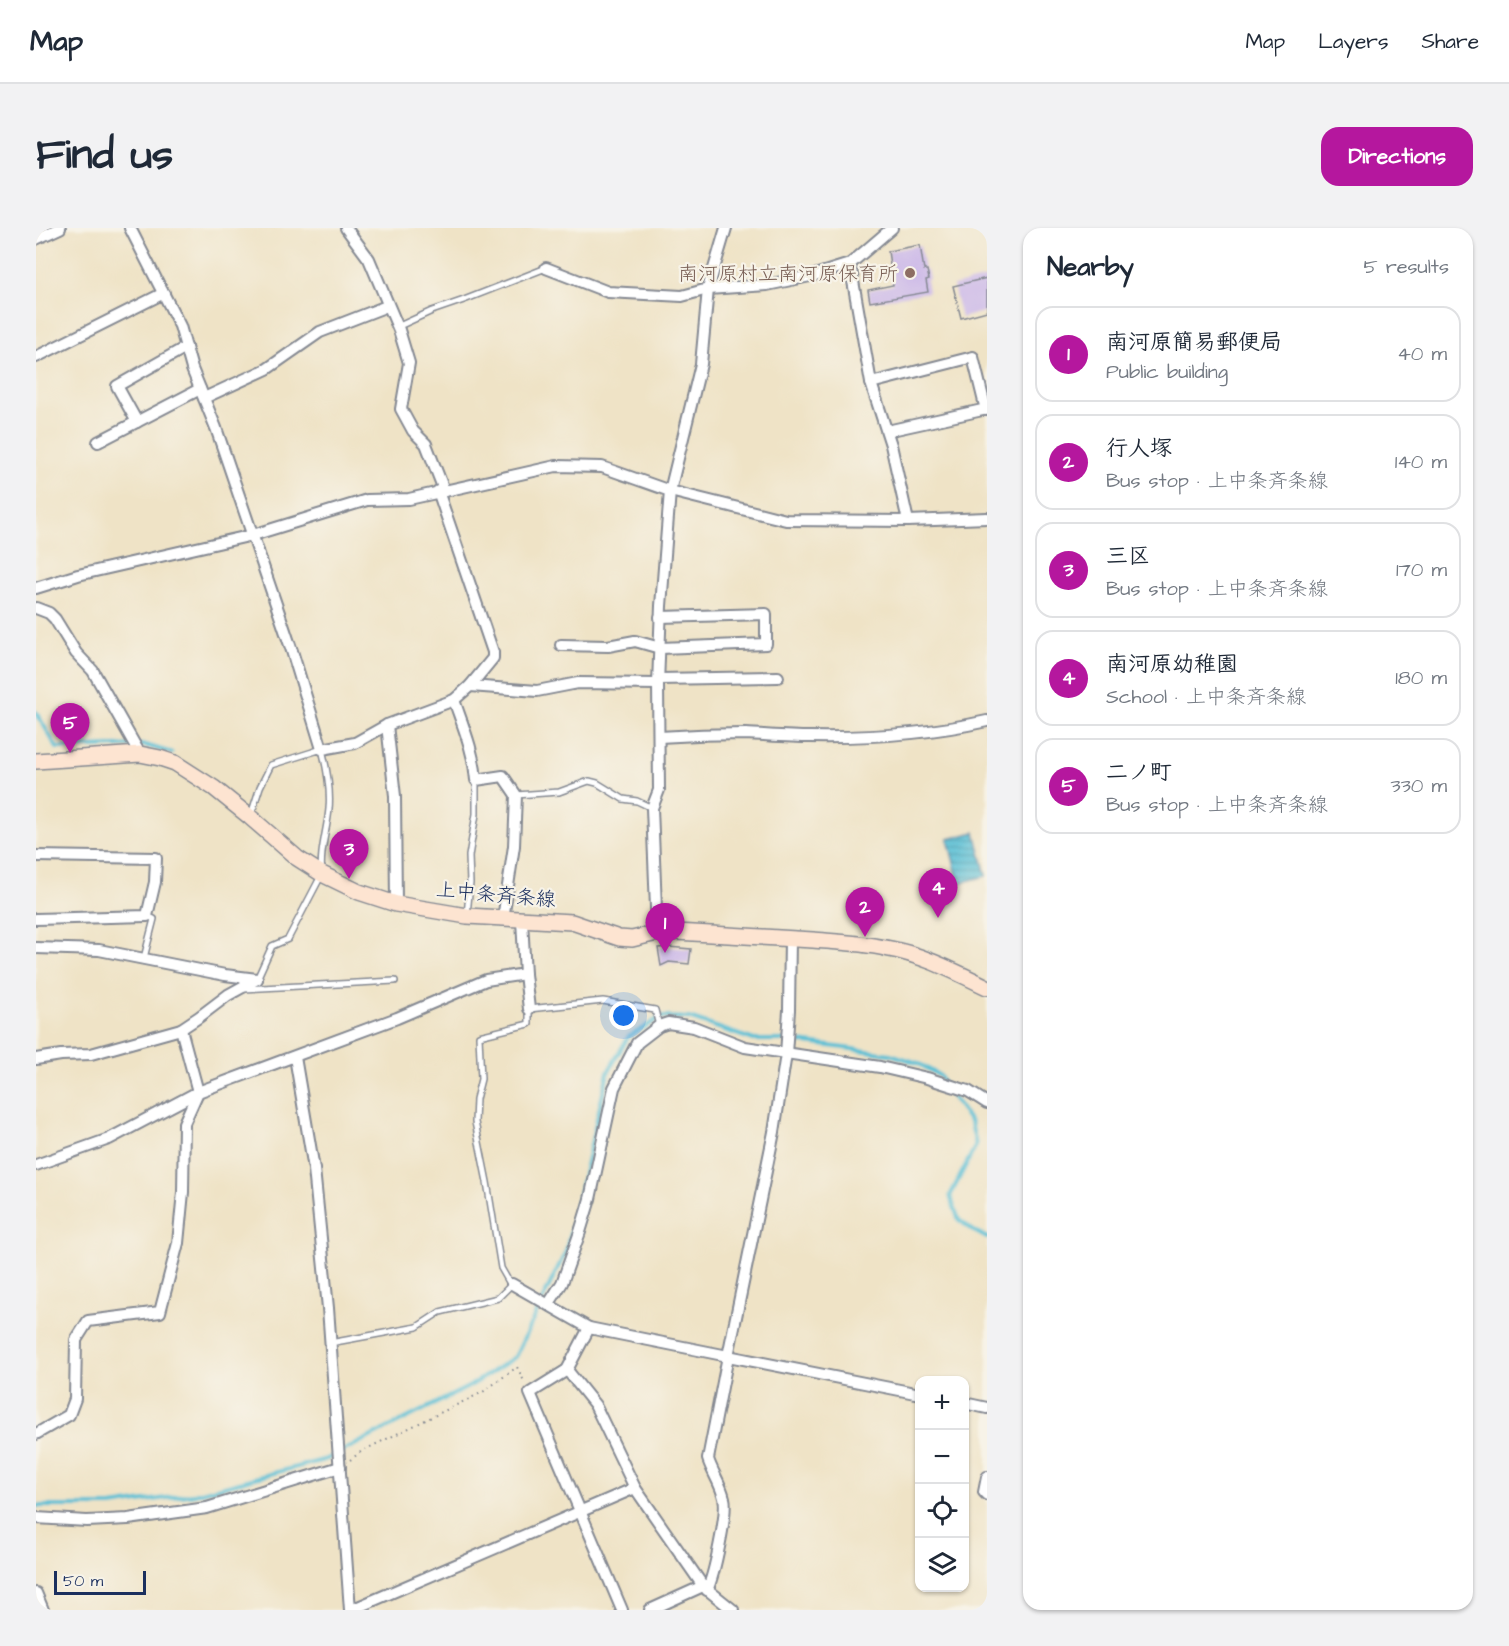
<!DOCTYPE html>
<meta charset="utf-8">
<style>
body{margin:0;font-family:"Architects Daughter","Klee One",sans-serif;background:#f2f2f3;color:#1f2937}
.controls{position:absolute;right:18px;bottom:18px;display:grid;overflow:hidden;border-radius:12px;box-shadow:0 2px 4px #0004}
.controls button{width:54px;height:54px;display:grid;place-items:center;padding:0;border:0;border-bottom:2px solid #e0e1e3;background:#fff;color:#1f2937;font:30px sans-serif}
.scale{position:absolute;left:18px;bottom:15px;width:92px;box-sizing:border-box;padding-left:6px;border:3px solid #1b2f5e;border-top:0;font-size:16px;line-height:21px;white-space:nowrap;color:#1b2f5e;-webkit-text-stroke:4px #f7f3e8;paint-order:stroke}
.you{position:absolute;left:588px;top:788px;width:21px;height:21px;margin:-15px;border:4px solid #fff;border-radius:50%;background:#1a73e8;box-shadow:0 0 0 9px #1a73e833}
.badge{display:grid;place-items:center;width:39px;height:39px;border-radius:50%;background:#b5179e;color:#fff;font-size:20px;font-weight:700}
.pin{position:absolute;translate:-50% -50px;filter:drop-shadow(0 2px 3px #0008)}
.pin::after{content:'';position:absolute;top:32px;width:21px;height:18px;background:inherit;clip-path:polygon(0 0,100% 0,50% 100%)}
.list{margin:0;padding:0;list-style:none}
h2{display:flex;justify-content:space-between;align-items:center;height:78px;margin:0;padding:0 24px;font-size:26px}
h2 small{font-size:20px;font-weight:400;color:#747a83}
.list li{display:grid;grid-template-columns:39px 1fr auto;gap:18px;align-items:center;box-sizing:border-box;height:96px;margin:0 12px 12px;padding:0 12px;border:2px solid #e0e1e3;border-radius:18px}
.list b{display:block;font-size:22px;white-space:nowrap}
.list p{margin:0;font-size:20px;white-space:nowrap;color:#747a83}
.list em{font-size:20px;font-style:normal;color:#747a83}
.icon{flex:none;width:33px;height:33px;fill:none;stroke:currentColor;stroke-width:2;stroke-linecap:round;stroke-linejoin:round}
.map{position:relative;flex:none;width:951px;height:1382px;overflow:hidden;border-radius:18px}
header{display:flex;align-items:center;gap:36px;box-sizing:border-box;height:84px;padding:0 30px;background:#fff;border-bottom:2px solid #e0e1e3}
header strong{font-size:28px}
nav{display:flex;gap:33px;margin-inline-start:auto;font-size:21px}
.intro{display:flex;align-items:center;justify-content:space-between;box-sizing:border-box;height:144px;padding:0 36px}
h1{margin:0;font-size:42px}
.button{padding:15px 27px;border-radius:18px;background:#b5179e;color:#fff;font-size:21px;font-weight:700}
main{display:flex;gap:36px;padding:0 36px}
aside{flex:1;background:#fff;border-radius:18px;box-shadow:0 2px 4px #0004}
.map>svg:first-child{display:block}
</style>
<header>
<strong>Map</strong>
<nav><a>Map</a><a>Layers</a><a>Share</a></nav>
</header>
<div class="intro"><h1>Find us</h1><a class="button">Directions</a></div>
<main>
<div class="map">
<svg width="951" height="1382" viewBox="0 0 951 1382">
<defs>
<pattern id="water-rules" width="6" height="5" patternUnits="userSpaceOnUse" patternTransform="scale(1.5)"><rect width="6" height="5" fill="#58bfd5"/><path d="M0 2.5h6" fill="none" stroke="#489cb0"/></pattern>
</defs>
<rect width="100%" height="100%" fill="#f7f3e8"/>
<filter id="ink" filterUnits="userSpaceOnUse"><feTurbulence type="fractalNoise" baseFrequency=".0167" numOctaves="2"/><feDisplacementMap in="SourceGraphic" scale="12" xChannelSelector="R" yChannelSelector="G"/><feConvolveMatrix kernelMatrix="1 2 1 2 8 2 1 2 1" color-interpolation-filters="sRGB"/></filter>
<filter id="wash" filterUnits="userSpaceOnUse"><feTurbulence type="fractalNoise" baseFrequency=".008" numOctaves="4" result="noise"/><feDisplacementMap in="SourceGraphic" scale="24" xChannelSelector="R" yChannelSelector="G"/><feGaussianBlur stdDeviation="1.35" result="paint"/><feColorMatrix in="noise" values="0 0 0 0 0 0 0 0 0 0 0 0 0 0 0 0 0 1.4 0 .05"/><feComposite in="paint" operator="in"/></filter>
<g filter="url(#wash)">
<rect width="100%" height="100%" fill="#efe3c6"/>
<path fill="url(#water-rules)" stroke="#3a779a" stroke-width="1.5" d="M939 604 950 648 923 655 912 611Z"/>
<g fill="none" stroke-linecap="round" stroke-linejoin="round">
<g stroke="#58bfd5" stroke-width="4">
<path d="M0 484 21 520 109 517 136 525"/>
<path d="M910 860 935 895 940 917 914 968 923 992 938 1003 951 1010"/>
<path d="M0 1278H75L158 1266 291 1231 434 1158 479 1129 530 1023 572 844 592 809 625 789 653 790 718 812H748L854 826 882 835 904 848 907 853"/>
</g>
</g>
<g id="blocks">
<g fill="#cbb7e8">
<path d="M884 17 888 42H891L893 51 890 52 892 64 834 74 832 62 857 57 852 23Z"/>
<path d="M951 50V83L925 90 917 58Z"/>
<path d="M632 719 655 721 653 736 633 734 625 738 622 720Z"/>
</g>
</g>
</g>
<g filter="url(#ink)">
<use href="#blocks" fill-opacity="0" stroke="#858992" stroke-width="1.5"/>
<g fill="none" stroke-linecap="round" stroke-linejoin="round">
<defs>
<g id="service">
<path d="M361 99 396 83 428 72 510 40"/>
<path d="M480 567 523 564 553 553 561 555 587 571 601 573 616 580"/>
<path d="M215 587 224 559 235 537 286 521C291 541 295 561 293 581 291 603 283 625 286 646L252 711 236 718 221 751"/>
<path d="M431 687 434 655 433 628 440 586V552"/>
<path d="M108 730 118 691 111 688"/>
<path d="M208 761 359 753"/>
<path d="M294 1115 381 1099 404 1084 462 1070 476 1056 473 1054 465 1040 451 954 439 894 440 871 445 851 443 808 493 796V781L567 773 619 782 623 798"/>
</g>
<g id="minor">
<path d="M94 0 144 98 156 141 180 200 256 423 286 521 319 515 351 497 418 472 434 458 457 430V424L402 263"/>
<path d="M310 0 333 31 363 102 373 135 365 181 377 203 390 216 408 262"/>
<path d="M690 0 672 61 665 136 634 263 750 292 872 293 951 290"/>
<path d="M0 11 24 0"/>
<path d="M814 36 835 155 855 217 872 293"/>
<path d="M510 40 572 64 646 68 672 61 731 57 779 47 814 36 856 0"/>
<path d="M0 129 128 65"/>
<path d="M835 155 937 129 950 182"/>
<path d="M168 170 231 141 284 104 351 78"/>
<path d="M101 194 81 158 150 119"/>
<path d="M851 203 951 181"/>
<path d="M62 214 164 161"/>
<path d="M0 360 42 347 217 307 331 272 373 271 520 238 566 239 634 263 625 378 622 456 623 562 616 580 621 705"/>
<path d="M0 380 13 385 19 391 40 425 57 443 104 526"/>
<path d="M525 417 572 418 599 413 624 420 730 416V386L624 389"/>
<path d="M623 451 742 449"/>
<path d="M434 458 501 463 542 455 622 456"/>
<path d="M418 472C427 498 438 524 440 552L467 548 480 567 478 618 467 691"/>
<path d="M351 497 359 568 360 676"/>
<path d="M623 509C652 507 681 506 710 506 731 507 753 509 774 509 834 510 893 506 951 493"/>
<path d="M0 628 120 630 119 654 111 688 0 691"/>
<path d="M486 692 489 746 493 781"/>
<path d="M0 720 63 722 189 747 221 751"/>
<path d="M259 829 278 941 292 1080 314 1382"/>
<path d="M0 831 25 827 55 826 145 801"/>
<path d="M0 937 73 911 162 864 361 790 450 752 489 746"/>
<path d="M476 1056 553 1100"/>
<path d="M512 1077 526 1055 544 1004 554 971 578 860 601 815 623 798 632 795 658 799 709 819 844 839 891 850 932 863 951 875"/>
<path d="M531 1142 559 1177 599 1260 667 1358 697 1382"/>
<path d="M928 1175 951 1180"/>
<path d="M0 1206 33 1187 39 1171 40 1112 52 1093 124 1084 142 1015 147 964 148 895 162 864 145 801 163 789 192 767 221 751"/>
<path d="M951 1249 948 1264 951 1267"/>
<path d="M0 1290 51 1293 92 1291 171 1280 304 1239"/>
<path d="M671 1362C678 1348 692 1284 688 1270 685 1256 676 1244 672 1231L692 1128 884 1166"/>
<path d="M0 1365 7 1382"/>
<path d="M315 1382 599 1260"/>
<path d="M586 1382 494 1165 531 1142 553 1100 692 1128 738 904 750 826 753 782 754 711"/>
<path d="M614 1382 667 1358"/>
</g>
<path id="secondary" d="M0 533 104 526 124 530 139 535 178 560 214 589 261 630 286 646 323 664 360 676 431 688 536 694 583 710 596 711 621 705 640 704C685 707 731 709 777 712 801 714 825 715 849 720 885 726 918 743 951 759"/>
</defs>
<use href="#service" stroke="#858992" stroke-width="8"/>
<use href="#minor" stroke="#858992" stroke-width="14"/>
<use href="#secondary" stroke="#858992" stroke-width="18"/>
<path stroke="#858992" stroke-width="2" stroke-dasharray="1.5 4.5" stroke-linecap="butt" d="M314 1232 326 1223 447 1164 481 1139 489 1155"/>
<use href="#service" stroke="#fff" stroke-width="5"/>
<use href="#minor" stroke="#fff" stroke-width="10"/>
<use href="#secondary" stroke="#fde4d1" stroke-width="15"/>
</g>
</g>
<circle fill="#8d6e63" stroke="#f7f3e8" stroke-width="2" cx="874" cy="45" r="6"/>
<g text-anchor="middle" stroke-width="4.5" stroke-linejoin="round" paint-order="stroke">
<g font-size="20" fill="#785e54" stroke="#f7f3e8" text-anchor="end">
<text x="862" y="52">南河原村立南河原保育所</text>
</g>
<g font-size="20" fill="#1b2f5e" stroke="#f7f3e8">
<text transform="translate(460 666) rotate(5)" y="7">上中条斉条線</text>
</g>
</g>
</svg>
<div class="controls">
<button>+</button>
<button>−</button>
<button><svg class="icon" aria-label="locate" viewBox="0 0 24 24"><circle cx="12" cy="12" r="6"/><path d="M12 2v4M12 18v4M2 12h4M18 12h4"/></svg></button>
<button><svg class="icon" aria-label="layers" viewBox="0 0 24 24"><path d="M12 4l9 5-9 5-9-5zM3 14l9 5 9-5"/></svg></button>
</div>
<div class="scale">50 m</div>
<div class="you"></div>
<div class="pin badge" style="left:629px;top:725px">1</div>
<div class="pin badge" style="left:829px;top:709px">2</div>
<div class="pin badge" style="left:313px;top:651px">3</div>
<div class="pin badge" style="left:902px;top:690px">4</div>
<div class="pin badge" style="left:34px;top:525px">5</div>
</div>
<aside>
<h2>Nearby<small>5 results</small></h2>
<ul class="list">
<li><span class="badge">1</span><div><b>南河原簡易郵便局</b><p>Public building</p></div><em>40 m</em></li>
<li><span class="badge">2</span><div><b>行人塚</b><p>Bus stop · 上中条斉条線</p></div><em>140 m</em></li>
<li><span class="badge">3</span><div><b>三区</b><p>Bus stop · 上中条斉条線</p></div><em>170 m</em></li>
<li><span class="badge">4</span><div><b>南河原幼稚園</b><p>School · 上中条斉条線</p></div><em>180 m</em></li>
<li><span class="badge">5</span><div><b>二ノ町</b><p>Bus stop · 上中条斉条線</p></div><em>330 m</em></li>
</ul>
</aside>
</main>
